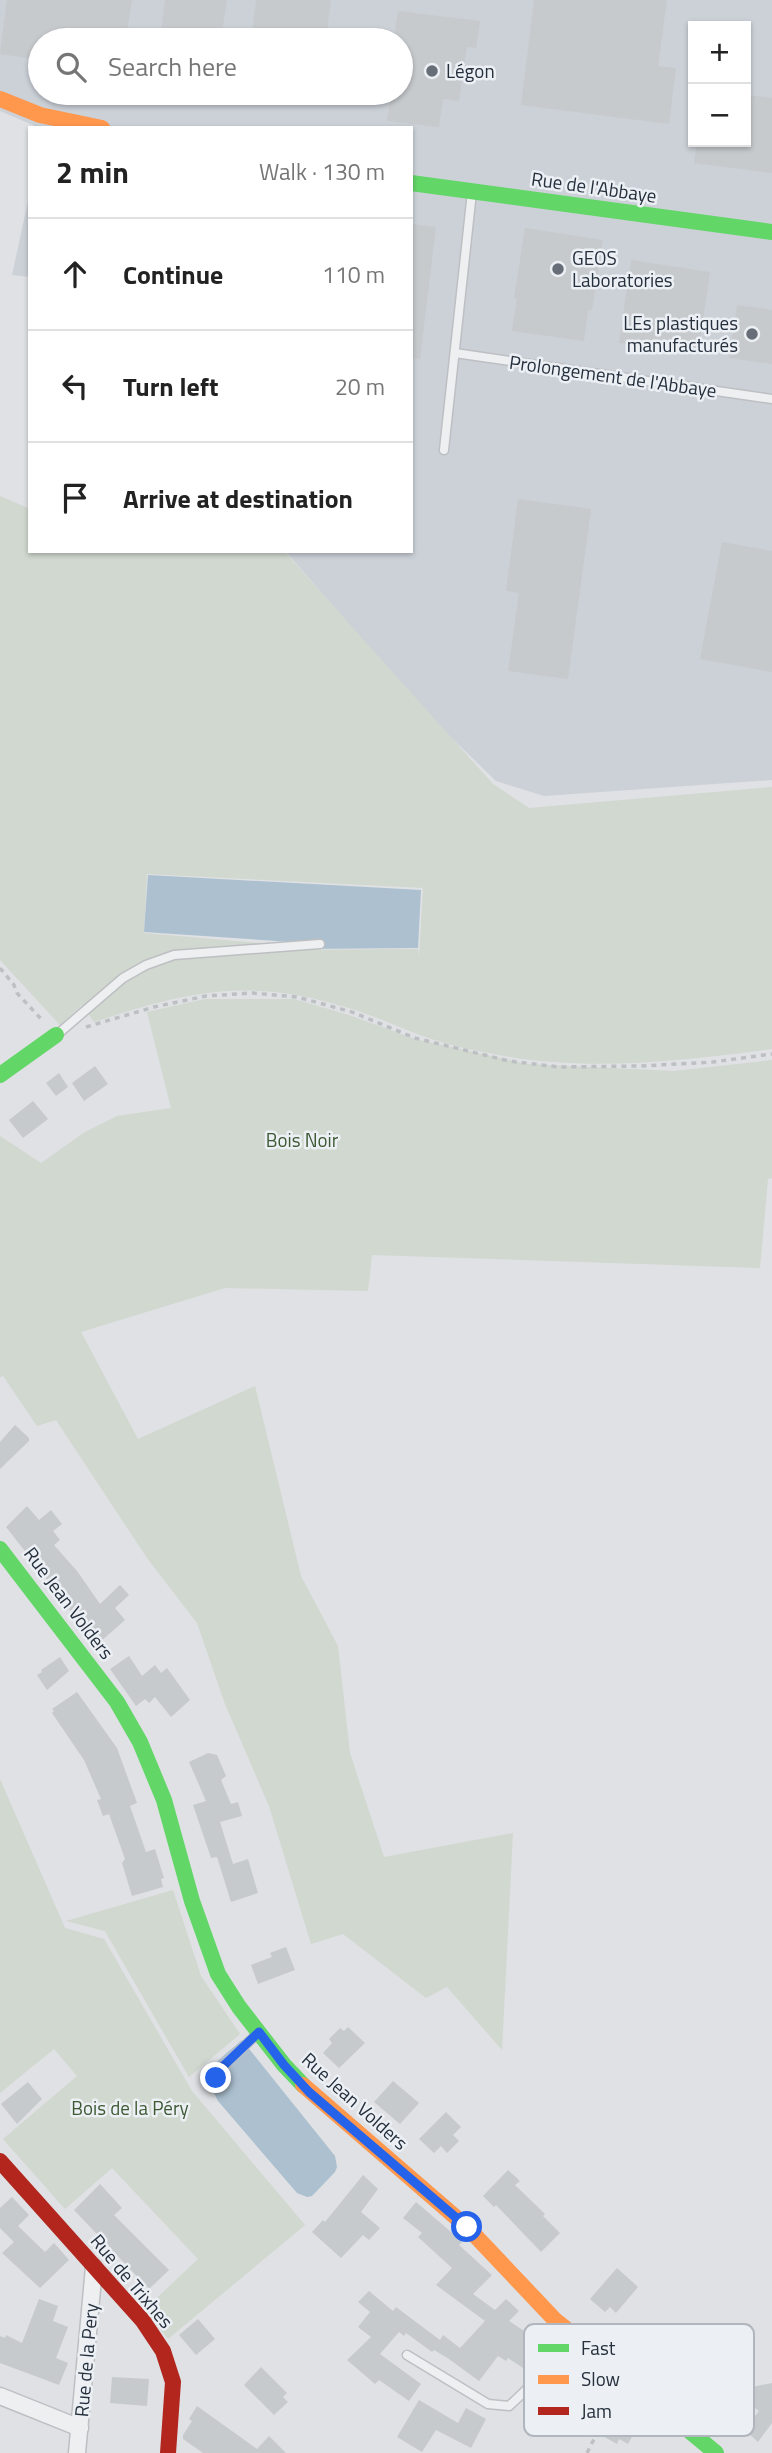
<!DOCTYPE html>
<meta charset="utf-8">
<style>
body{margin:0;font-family:"Titillium Web",sans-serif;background:#f6f6f6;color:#222}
.controls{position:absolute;right:21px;top:21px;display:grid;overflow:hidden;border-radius:0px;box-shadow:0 2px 5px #0004}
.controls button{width:63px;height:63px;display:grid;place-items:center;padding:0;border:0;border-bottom:2px solid #e0e0e0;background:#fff;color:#222;font:35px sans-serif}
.stop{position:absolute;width:21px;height:21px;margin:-16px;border:5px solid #2563eb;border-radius:50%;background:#fff}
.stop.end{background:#2563eb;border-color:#fff;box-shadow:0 2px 7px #0008}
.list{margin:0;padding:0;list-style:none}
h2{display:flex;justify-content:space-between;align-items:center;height:91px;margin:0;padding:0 28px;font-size:30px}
h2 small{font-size:23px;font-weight:400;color:#767676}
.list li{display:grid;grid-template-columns:46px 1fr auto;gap:21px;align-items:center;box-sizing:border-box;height:112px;padding:0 28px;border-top:2px solid #e0e0e0}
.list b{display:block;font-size:26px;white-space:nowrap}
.list em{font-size:23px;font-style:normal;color:#767676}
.icon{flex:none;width:38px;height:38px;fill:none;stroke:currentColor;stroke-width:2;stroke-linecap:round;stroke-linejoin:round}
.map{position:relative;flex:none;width:772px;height:2453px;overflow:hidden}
.search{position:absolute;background:#fff;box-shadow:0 2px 5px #0004;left:28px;top:28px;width:385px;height:77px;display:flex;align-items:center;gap:18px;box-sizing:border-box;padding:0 24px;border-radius:38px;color:#767676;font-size:26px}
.panel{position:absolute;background:#fff;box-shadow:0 2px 5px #0004;left:28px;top:126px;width:385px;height:427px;border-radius:0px}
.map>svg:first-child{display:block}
</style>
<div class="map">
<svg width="772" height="2453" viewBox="0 0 772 2453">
<rect width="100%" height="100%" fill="#dfe1e4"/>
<g fill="#ccd1d8" fill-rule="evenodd">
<path d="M0 0H772V780L544 796 496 781 434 721 285 551H411V128H40L0 111ZM693 26H746V142H693ZM40 40H401V93H40Z"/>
<path d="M30 192V277L12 275Z"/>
</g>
<g fill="#d0d8cf" fill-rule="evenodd">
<path d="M0 496 30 509V551H284L493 784 529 808 772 787V1049C681 1061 590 1072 498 1055 480 1051 460 1048 441 1042 411 1033 383 1019 352 1009 252 977 191 990 94 1022L82 1005 60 1025 0 960ZM147 874 423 888 419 956 418 949 276 950 258 943 144 933Z"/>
<path d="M205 999H294L349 1015 415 1039 527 1064 674 1071 772 1060V1178L768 1179 760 1268 372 1255 368 1291 225 1288 81 1332 138 1439 255 1386 301 1576 338 1646 350 1753 384 1857 513 1833 502 2050 447 1987 426 1998 343 1934 311 1944 269 1806 225 1704 197 1623 147 1558 56 1420 37 1426 3 1376 0 1377V1136L41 1163 85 1132 117 1116 171 1108 147 1012Z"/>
<path d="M0 1779 65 1928 104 1939 192 2091 305 2225 168 2339 144 2310 198 2259 112 2168 65 2209 3 2139 77 2076 54 2049 0 2093Z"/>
<path d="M173 1890 201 1976 240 2034 189 2077 105 1931 66 1921Z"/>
</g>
<g fill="#acc0d0">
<path d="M148 875 421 890 418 948 298 949 292 942 144 932Z"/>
<path d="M242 2040 335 2156 337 2167 335 2172 312 2196 307 2197 297 2193 218 2101C200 2066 218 2062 242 2040Z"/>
</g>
<g fill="#c7cacd">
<path d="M7 0H132L126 40H40V60L0 54Z"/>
<path d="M165 0H227L221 40H160Z"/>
<path d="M256 0H331L326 40H251Z"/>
<path d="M534 0H667L658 66 676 68 669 124 521 105Z"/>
<path d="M398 11 480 21 476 48 467 47 459 101 443 99 439 127 387 121 391 93H401V40H394Z"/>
<path d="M746 95 772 98V173L694 163 697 142H746Z"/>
<path d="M411 224 436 227 420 359 411 358Z"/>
<path d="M525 228 603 240 592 310H588L584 341 512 331 517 299 514 298Z"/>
<path d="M631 260 710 272 698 354 619 343Z"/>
<path d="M737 305 772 310V364L729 358Z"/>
<path d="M518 499 591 509 568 679 508 671 519 593 506 591Z"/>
<path d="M722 542 772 551V672L700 659Z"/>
<path d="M95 1066 108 1084 84 1101 72 1083Z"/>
<path d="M59 1073 68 1087 56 1096 46 1083Z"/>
<path d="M33 1101 48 1119 23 1138 9 1120Z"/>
<path d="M15 1425 29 1438V1441L0 1469V1442Z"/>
<path d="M27 1506 39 1520 51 1510 62 1524 53 1531 60 1540 54 1545 77 1571 100 1604 120 1585 129 1595 115 1608 125 1620 100 1642 69 1609 66 1611 58 1600 61 1597 6 1527Z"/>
<path d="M129 1656 142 1676 155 1665 161 1673 167 1668 190 1700 171 1717 155 1697 149 1703 145 1699 136 1706 110 1669Z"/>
<path d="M60 1657 69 1671 47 1690 37 1675 42 1672 41 1670Z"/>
<path d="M77 1692 117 1748 137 1803 130 1806 146 1852 155 1849 164 1878 161 1879 163 1887 132 1896 122 1863 125 1859 109 1814 103 1816 97 1800 101 1799 84 1760 52 1713 54 1711 52 1709Z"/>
<path d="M208 1753 217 1755 226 1776 221 1780 231 1804 238 1802 242 1816 220 1822 233 1864 248 1859 258 1893 231 1902 217 1857 211 1858 193 1805 206 1801 189 1762Z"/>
<path d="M286 1947 295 1970 258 1984 251 1965 272 1957 270 1953Z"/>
<path d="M348 2027 365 2043 339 2068 323 2053 332 2043 329 2039 340 2028 344 2031Z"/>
<path d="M393 2081 419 2103 400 2124 374 2102Z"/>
<path d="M28 2082 42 2099 17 2124 1 2104Z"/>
<path d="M446 2112 461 2127 453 2135 459 2141 447 2153 441 2146 434 2153 419 2139Z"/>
<path d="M508 2170 520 2181 515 2185 545 2214 543 2216 560 2233 541 2252 496 2205 494 2207 483 2196Z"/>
<path d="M363 2175 378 2189 361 2212 380 2228 369 2240 363 2235 341 2258 312 2232 323 2220 325 2222Z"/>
<path d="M100 2184 122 2208 114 2215 169 2270 149 2289 74 2210Z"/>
<path d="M12 2197 29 2215 18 2226 45 2252 54 2243 69 2260 40 2288 2 2253 14 2242 0 2228V2208Z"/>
<path d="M416 2202 457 2237 462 2242 459 2245 492 2275 473 2294 495 2310 506 2299 519 2311 509 2321 541 2342 523 2368 508 2358 506 2361 498 2356 479 2381 449 2359 434 2350 432 2352 406 2333 404 2336 399 2332 380 2354 421 2384 409 2401 379 2380 375 2384 347 2360 371 2337 358 2327 370 2312 358 2302 369 2291 393 2311 396 2307 440 2340 443 2335 460 2348 485 2321 436 2285 452 2268 418 2237 422 2233 403 2218Z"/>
<path d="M617 2268 638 2287 616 2313 610 2307 605 2312 590 2299Z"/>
<path d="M39 2299 58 2306 53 2321 68 2327 56 2358 68 2363 59 2385 0 2363V2336L5 2338 6 2335 22 2343Z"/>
<path d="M198 2319 215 2339 196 2355 179 2335Z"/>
<path d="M261 2367 287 2393 283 2397 288 2402 274 2415 244 2385Z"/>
<path d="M554 2368 611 2401 608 2406 640 2422 628 2444 619 2439 617 2444 564 2414 563 2416 549 2408 558 2397 543 2389Z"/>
<path d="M112 2377 149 2379 147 2406 110 2403Z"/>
<path d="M747 2383 752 2387 772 2383V2423L758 2442 744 2429 759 2411 738 2395Z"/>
<path d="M419 2400 458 2423 466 2408 486 2419 471 2448 436 2430 422 2452 397 2437Z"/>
<path d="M197 2406 257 2449 269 2436 286 2453H203L183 2439V2435L192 2421 189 2419Z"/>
</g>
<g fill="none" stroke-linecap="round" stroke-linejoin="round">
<defs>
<g id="lane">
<path d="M455 353 772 399"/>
<path d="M444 450 472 192"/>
<path d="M59 1033 123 978 146 965 174 955 320 944"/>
<path d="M219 2085 216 2078 217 2072 257 2034"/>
<path d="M407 2355 488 2404 509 2406 526 2390 567 2334"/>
</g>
<g id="street">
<path d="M0 2396 80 2428"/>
<path d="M77 2453 94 2267"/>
</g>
</defs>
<use href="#lane" stroke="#bdbfc2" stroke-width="11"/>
<use href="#street" stroke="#bdbfc2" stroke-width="19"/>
<g stroke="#bdc0c3" stroke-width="3.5" stroke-dasharray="5 5" stroke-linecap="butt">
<path d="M0 968 14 985 17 993 43 1021"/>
<path d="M86 1027 154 1007 206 996 252 993 297 997 352 1012 415 1038 509 1061 559 1067 641 1066 713 1062 772 1054"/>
<path d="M587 2453 616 2395"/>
</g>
<use href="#lane" stroke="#eeeff1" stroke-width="8"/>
<use href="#street" stroke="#eeeff1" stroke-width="16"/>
<g stroke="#63d668" stroke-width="16">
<path d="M411 183 772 232"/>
<path d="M0 1075 56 1035"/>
<path d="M0 1549 117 1702 140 1742 164 1800 192 1901 218 1974 239 2007 284 2065 303 2085"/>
<path d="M580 2340 716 2453"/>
</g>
<g stroke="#ff974d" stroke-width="16">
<path d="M0 99 40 115 102 128"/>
<path d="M303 2085 467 2227 555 2320 580 2340"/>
</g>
<path stroke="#b3261e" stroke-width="16" d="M0 2161 143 2321 163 2351 173 2382 168 2453"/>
</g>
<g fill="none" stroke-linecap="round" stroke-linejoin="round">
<path stroke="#2563eb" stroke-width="9" d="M216 2078 217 2072 259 2032 284 2065 309 2092 467 2227"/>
</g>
<g fill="#676e77" stroke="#ecf0f5" stroke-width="2.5">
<circle cx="432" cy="71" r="7"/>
<circle cx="558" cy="269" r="7"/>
<circle cx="752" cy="334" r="7"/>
</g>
<g text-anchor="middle" stroke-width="5" stroke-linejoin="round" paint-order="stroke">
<g font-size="19" fill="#26303d" stroke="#ecf0f5" text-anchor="start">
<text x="446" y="78">Légon</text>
<text x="572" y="265">GEOS<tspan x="572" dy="22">Laboratories</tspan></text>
<text x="738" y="330" text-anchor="end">LEs plastiques<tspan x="738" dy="22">manufacturés</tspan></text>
</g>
<g font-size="19" fill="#26303d" stroke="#ecf0f5">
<text transform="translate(594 187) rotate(8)" y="7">Rue de l'Abbaye</text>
<text transform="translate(613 376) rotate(8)" y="7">Prolongement de l'Abbaye</text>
<text transform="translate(69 1603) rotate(53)" y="7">Rue Jean Volders</text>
<text transform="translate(355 2101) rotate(42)" y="7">Rue Jean Volders</text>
<text transform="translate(132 2281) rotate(50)" y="7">Rue de Trixhes</text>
<text transform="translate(86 2360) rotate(-85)" y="7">Rue de la Pery</text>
</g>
<g font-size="19" fill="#3d5933" stroke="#ecf0f5">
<text x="302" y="1147">Bois Noir</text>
<text x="130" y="2115">Bois de la Péry</text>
</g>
</g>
<rect x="524" y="2324" width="230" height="112" rx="10" fill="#ecf0f5" stroke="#b1b6be" stroke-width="2"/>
<rect x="538" y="2344" width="31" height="8" fill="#63d668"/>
<rect x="538" y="2375" width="31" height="9" fill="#ff974d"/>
<rect x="538" y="2407" width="31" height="8" fill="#b3261e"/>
<g font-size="19" fill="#26303d">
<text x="581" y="2355">Fast</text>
<text x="581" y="2386">Slow</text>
<text x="581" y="2418">Jam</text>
</g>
</svg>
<div class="controls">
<button>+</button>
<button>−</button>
</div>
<div class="stop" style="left:467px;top:2227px"></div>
<div class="stop end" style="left:216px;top:2078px"></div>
<div class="search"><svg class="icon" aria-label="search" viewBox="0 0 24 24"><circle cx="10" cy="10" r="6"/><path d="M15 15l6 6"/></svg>Search here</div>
<section class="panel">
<h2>2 min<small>Walk · 130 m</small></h2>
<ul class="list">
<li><svg class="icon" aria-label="ahead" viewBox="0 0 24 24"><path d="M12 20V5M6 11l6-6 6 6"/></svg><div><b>Continue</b></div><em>110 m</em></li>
<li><svg class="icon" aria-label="left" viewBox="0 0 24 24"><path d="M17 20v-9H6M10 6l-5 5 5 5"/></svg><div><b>Turn left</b></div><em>20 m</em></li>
<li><svg class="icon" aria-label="arrive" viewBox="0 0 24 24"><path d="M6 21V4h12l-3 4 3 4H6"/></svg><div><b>Arrive at destination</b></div></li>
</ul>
</section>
</div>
